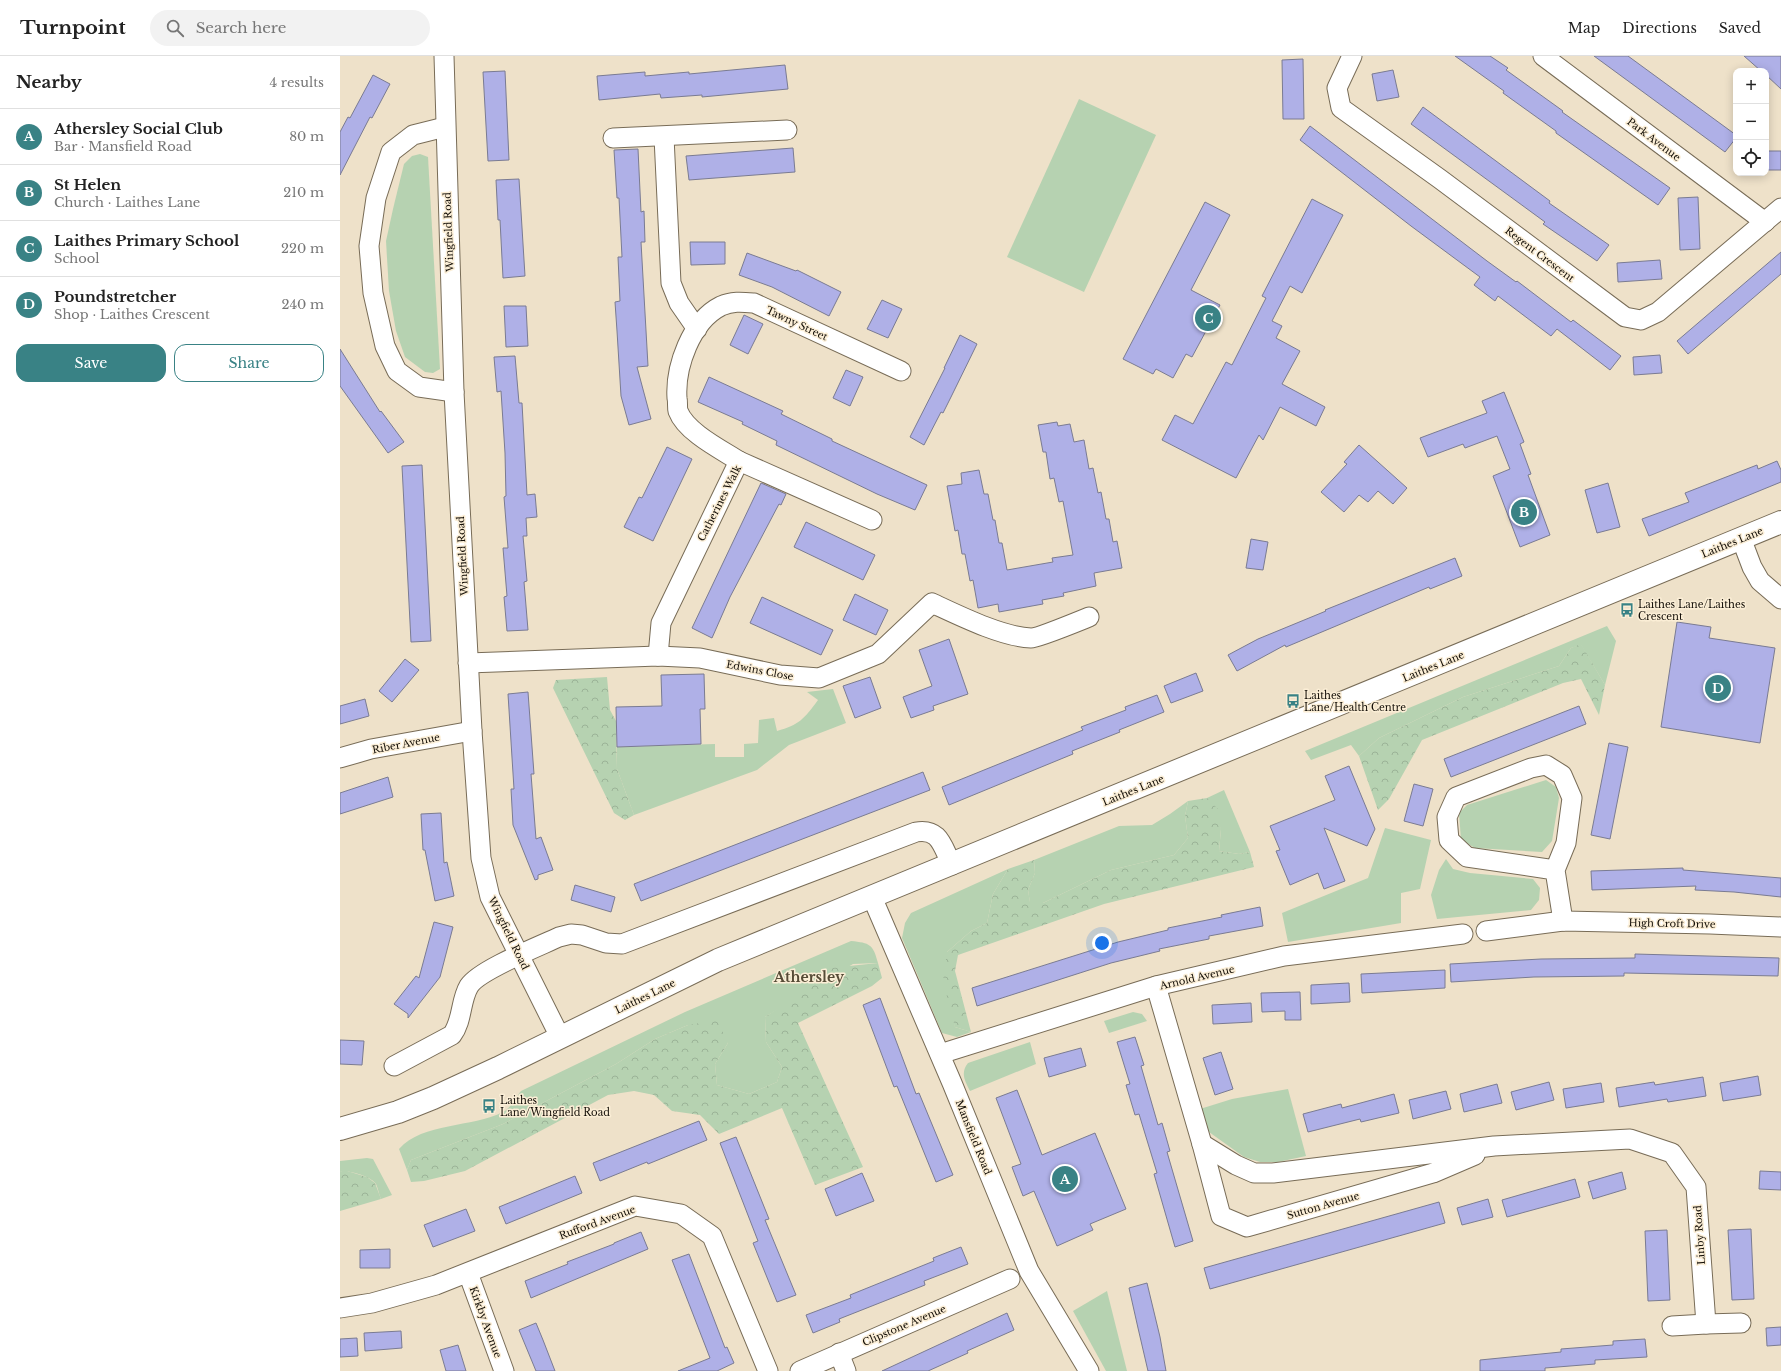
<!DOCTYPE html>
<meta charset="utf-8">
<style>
body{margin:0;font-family:"Libre Baskerville",serif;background:#f2f2f2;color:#222}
.controls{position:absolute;right:12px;top:12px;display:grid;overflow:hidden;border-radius:8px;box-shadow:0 2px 10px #0003}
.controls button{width:36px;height:36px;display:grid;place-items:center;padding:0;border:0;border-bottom:1px solid #e0e0e0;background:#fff;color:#222;font:20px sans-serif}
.you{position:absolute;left:762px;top:887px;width:14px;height:14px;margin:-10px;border:3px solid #fff;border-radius:50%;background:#1a73e8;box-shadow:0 0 0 6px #1a73e833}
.badge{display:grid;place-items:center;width:26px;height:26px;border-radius:50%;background:#398285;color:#fff;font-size:13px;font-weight:700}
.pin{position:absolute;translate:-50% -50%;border:2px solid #fff;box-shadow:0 1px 4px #0006}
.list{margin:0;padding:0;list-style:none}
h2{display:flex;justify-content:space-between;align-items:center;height:52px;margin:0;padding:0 16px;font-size:17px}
h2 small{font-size:13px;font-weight:400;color:#767676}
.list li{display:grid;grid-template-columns:26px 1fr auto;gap:12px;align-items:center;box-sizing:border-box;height:56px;padding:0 16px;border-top:1px solid #e0e0e0}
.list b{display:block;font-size:15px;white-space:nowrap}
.list p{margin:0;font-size:13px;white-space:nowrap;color:#767676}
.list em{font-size:13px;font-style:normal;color:#767676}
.actions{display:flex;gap:8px;padding:12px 16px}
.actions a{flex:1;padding:9px 0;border:1px solid #398285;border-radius:12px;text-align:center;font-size:14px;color:#398285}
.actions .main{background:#398285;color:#fff}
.icon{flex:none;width:22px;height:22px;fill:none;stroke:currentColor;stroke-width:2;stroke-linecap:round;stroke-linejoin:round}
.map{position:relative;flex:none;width:1441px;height:1315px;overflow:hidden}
header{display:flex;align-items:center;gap:24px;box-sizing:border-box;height:56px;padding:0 20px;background:#fff;border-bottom:1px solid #e0e0e0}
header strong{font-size:19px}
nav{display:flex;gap:22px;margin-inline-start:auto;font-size:14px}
.search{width:280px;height:36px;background:#f2f2f2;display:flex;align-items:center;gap:10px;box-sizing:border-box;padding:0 14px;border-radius:22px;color:#767676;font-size:15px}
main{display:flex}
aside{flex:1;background:#fff}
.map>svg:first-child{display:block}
</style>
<header>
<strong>Turnpoint</strong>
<div class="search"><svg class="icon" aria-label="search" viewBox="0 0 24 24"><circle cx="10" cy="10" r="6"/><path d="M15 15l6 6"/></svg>Search here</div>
<nav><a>Map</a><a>Directions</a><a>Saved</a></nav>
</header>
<main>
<aside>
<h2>Nearby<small>4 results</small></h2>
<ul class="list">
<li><span class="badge">A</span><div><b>Athersley Social Club</b><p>Bar · Mansfield Road</p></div><em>80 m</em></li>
<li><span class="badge">B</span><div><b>St Helen</b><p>Church · Laithes Lane</p></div><em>210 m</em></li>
<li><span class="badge">C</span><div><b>Laithes Primary School</b><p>School</p></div><em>220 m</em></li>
<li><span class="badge">D</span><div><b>Poundstretcher</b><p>Shop · Laithes Crescent</p></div><em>240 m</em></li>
</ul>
<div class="actions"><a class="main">Save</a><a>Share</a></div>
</aside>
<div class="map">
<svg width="1441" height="1315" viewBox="0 0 1441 1315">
<defs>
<pattern id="forest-crowns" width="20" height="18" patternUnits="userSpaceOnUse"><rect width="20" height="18" fill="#b6d2b1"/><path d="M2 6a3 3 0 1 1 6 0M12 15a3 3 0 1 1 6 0" fill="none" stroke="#9bb397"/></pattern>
</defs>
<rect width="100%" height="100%" fill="#eee1c9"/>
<g fill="#b6d2b1">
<path d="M739 43 816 79 744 236 667 201Z"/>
<path d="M80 98 88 101 100 313 93 317 85 316 65 301 56 275 49 235 46 185 53 153 64 108 72 100Z"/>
<path d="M1267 570 1276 585 1265 629 1241 589 1231 592 1219 610 1123 641 1039 682 1019 700 1011 689 971 704 965 695Z"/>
<path d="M493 633 506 667 449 689 417 714 294 759 277 713V691L375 688V701H404V688L418 687 419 664 434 662 437 675C459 669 464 663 478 644L467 636Z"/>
<path d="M1206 724 1216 731 1219 742 1212 785 1202 796 1135 792 1121 784 1119 757 1127 749Z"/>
<path d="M884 734 910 796 899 798 879 795 881 773 867 742Z"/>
<path d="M848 745 845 760 848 782 834 799 771 814 703 847H690L688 834 695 817 694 804 779 770 812 769 830 758Z"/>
<path d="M1045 772 1091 784 1080 833 1061 837V867L948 886 942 857 1028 822Z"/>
<path d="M1106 803 1113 813 1130 817 1193 823 1200 832 1199 844 1191 854 1097 863 1091 839 1099 814Z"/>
<path d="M668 813 653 838 647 867 631 875 607 896 615 971 631 976 617 981 602 977 562 882 565 867 571 857Z"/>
<path d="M511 885C530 887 533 888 538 907L513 908 425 961 426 986 442 1011 437 1026 409 1038 377 1029 375 1008 388 987 348 969 315 983 276 1008 163 1068 71 1104 67 1114 59 1093C83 1066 132 1072 163 1056 170 1053 176 1041 181 1035L345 956Z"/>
<path d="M793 956 802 958 807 965 769 977 764 965Z"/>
<path d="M690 986 696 1008 630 1035C625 1025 620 1017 628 1007Z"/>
<path d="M948 1033 966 1100 938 1106H920L904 1101 869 1076 860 1053 892 1043Z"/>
<path d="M27 1102 33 1103 52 1139 41 1143C39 1139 38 1132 36 1128 32 1121 7 1113 0 1116V1105Z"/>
<path d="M767 1235 787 1315H766L733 1255Z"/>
</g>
<g fill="url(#forest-crowns)">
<path d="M1241 588 1265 629 1259 659 1241 623 1223 627 1082 684 1049 743 1038 754 1019 700 1039 682 1123 641 1219 610 1231 592Z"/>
<path d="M267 621 270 654 276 665 277 713 294 759 285 764 274 757 213 632 216 624Z"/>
<path d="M867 742 879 754 881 773 879 795 899 798 910 796 914 811 764 848 618 899 615 915 631 976 615 971 603 925 607 896 631 875 647 867 653 838 668 813 694 804 695 817 688 834 690 846 703 847 771 814 834 799 848 782 845 760 848 745Z"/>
<path d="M538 907 542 922 532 930 458 967 523 1111 475 1129 442 1052 379 1078 360 1059 332 1055 314 1039 294 1035 268 1039 125 1115 84 1125 71 1126 67 1114 71 1104 163 1068 276 1008 315 983 348 969 377 964 388 987 375 1008 377 1029 409 1038 437 1026 442 1011 426 986 425 961 437 953 480 913Z"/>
<path d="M4 1114 27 1121 35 1127 41 1143 0 1155V1116Z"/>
</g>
<g fill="#afb0e7" stroke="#7a7b92">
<path d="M1115 0H1150L1168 12 1166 14 1223 55 1222 56 1330 132 1318 149 1216 77V75L1163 37 1164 35Z"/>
<path d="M1254 0H1288L1396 79V82L1385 96Z"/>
<path d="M1404 0H1441V33L1426 19V15H1421Z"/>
<path d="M963 3 964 63H943L942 4Z"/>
<path d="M445 9 448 33 362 41V39L321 42 320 38 259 44 257 20 305 16V20L349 16V18Z"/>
<path d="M1053 14 1059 41 1037 45 1032 18Z"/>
<path d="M165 15 169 104 148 105 143 16Z"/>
<path d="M33 19 50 28 32 62 30 61 0 119V76L8 61 10 62Z"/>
<path d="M1083 51 1210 145 1209 147 1269 189 1257 205 1203 168 1205 166 1071 68Z"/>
<path d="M970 70 1147 205 1176 226 1177 225 1231 266 1233 264 1281 300 1270 314 1217 273 1211 280 1158 240 1155 245 1134 229 1140 221 1071 170 960 84Z"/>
<path d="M453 92 455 116 349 124 346 100Z"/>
<path d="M298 93 301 156 304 155 305 186H301L308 310 297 311 311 363 289 369 281 340 277 275 275 246 280 245 278 201H282L279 142H277L274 94Z"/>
<rect x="1426" y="95" width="15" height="19"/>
<path d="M179 123 185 220 163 222 160 164H158L156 124Z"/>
<path d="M1358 141 1360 193 1340 194 1338 142Z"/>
<path d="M972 143 1003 159 962 237 950 230 932 265 942 270 936 282 960 295 942 328 985 351 976 370 940 351 923 384 919 379 896 422 822 384 835 359 853 368 886 306 892 309 926 242 922 240Z"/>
<path d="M865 146 890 159 851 234 880 249 852 301 846 298 833 322 816 313 813 318 783 303Z"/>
<path d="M350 186H385V208L351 209Z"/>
<path d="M1441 196V218L1348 298 1337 285Z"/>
<path d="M407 197 456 215 457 214 501 236 489 260 432 231 399 219Z"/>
<path d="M1320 204 1322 223 1278 226 1277 207Z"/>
<path d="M542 244 562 253 548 282 527 273Z"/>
<path d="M164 250H186L188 290 166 291Z"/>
<path d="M404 259 423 268 408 298 390 289Z"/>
<path d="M620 279 637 288 611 341 603 357 601 356 584 389 570 381 605 312H604Z"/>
<path d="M0 293 40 356 41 355 64 386 48 397 0 330Z"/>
<path d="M1320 299 1322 317 1294 319 1293 301Z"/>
<path d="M175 300 179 347H182L187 439 195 438 197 461 186 462 187 480H183L187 525 184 526 188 574 167 575 164 541 167 540 163 492H168L164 441 166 440 165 397 161 335 157 336 154 301Z"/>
<path d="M506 314 523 321 510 350 493 342Z"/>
<path d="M369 321 443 355 441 358 492 383V385L587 429 575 454 537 438 436 389 437 385 402 368 403 366 358 346Z"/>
<path d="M1164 336 1184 386 1180 388 1191 418 1188 419 1210 479 1180 491 1153 420 1170 413 1157 380 1125 392 1123 388 1088 401 1080 382 1147 357 1142 345Z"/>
<path d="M717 366 718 370 730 368 734 386 744 384 749 413 753 412 758 437 761 436 766 463H769L773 486 777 485 782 512 754 517 756 530 723 537 724 540 702 544 703 548 659 556 658 548 638 552 633 524 630 525 625 498H622L618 474 615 475 607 430 622 428 621 417 639 414 644 438H648L653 464H655L659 487H662L667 514 713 506 712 502 733 499 723 445 719 446 714 422 710 423 706 396H703L698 369Z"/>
<path d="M1019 389 1067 432 1053 448 1038 435 1028 446 1019 439 1004 456 981 436 1007 408 1004 406Z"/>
<path d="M327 391 352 403 313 485 284 471 299 441 302 442Z"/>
<path d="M1437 405 1441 414V426L1309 480 1302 463 1349 446 1345 437 1417 409 1418 413Z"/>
<path d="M82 409 91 585 71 586 62 410Z"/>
<path d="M421 427 446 438 441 449 439 448 390 541 372 582 352 572Z"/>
<path d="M1268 427 1280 471 1257 477 1245 434Z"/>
<path d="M466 466 535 499 523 524 454 491Z"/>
<path d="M911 483 928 486 923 514 906 512Z"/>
<path d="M1115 502 1122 520 1090 533 1089 531 946 591 945 589 897 615 888 599 918 583 986 555 985 554Z"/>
<path d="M515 538 548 554 536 579 503 564Z"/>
<path d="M422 541 493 574 481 599 410 567Z"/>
<path d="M1337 566 1371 571 1369 582 1435 592 1420 687 1321 671Z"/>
<path d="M609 583 628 638 593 650 594 654 571 662 563 641 592 630 579 594Z"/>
<path d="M65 603 79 614 52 646 39 635Z"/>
<path d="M856 617 863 635 831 647 824 630Z"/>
<path d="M364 618 365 653H360L361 688 277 691 276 651 322 650 321 619Z"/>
<path d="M530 621 541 652 515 662 503 630Z"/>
<path d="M188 636 194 718H191L196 783 201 781 213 814 198 819V823L195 824 173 769 171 733H174L168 638Z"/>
<path d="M817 639 824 656 779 674 780 676 732 695 733 698 609 749 602 731 743 674 741 671 786 654 785 651Z"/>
<path d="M25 643 29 660 0 668V650Z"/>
<path d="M1239 650 1246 668 1111 721 1104 703Z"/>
<path d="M1269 687 1288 691 1270 783 1251 779Z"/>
<path d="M1009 710 1035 773 1027 790 984 772 1005 825 984 833 978 817 950 829 936 795 940 794 930 770 995 744 985 720Z"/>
<path d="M583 716 590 734 301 845 294 828Z"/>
<path d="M48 721 53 741 0 758V737Z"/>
<path d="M1074 728 1093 733 1083 770 1064 765Z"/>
<path d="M101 757 104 807 107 806 114 840 95 845 85 794H83L81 758Z"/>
<path d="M1343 812V814L1441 822V841L1394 836 1355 834 1356 830 1252 834 1251 815Z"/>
<path d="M235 829 275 841 271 856 231 844Z"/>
<path d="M920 851 923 870 869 880V883L819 893 820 895 771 907 637 950 632 932 778 886 828 874V872L882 861 881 859Z"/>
<path d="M94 866 113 871 100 921 68 962V958L54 948 76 920 79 922Z"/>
<path d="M1295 898 1439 902 1438 920 1284 917V920L1194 921 1111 926 1110 908 1201 903 1295 902Z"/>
<path d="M1105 914V932L1022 937 1021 918Z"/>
<path d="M1009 927 1010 946 971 948V929Z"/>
<path d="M960 936 961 964H945V955L922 956 921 937Z"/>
<path d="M540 942 576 1038 579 1037 613 1119 596 1126 557 1030 554 1031 523 949Z"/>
<path d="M911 947 912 966 873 968 872 949Z"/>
<path d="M795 981 804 1009 801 1010 818 1069 822 1067 830 1095 827 1096 853 1185 835 1191 814 1118 817 1117 799 1058 795 1059 786 1029 790 1028 777 986Z"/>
<path d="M0 984 24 985 22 1009 0 1008Z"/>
<path d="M741 992 746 1010 709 1021 704 1002Z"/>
<path d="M881 996 893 1033 875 1039 863 1002Z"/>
<path d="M1418 1020 1421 1039 1383 1045 1380 1027Z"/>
<path d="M1363 1021 1366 1040 1328 1046 1327 1043 1279 1051 1276 1032 1314 1026 1315 1029Z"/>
<path d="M1209 1026 1214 1044 1176 1054 1171 1036Z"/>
<path d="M1261 1027 1264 1046 1226 1052 1223 1033Z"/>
<path d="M1157 1028 1162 1047 1124 1056 1120 1038Z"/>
<path d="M677 1034 702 1099 755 1077 786 1153 750 1168 753 1174 717 1190 694 1135 683 1140 672 1111 681 1108 656 1042Z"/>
<path d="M1106 1035 1111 1053 1073 1063 1069 1044Z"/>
<path d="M1054 1038 1059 1057 1021 1066 1020 1063 968 1076 963 1058 1001 1048 1002 1052Z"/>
<path d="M359 1065 367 1084 308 1108 307 1106 260 1125 253 1107Z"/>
<path d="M396 1081 429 1163 425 1164 456 1239 437 1246 413 1187 418 1185 380 1087Z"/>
<path d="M1420 1115 1441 1116V1134L1419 1133Z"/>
<path d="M1282 1116 1286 1133 1253 1143 1248 1126Z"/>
<path d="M522 1117 534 1145 496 1160 485 1133Z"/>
<path d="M235 1120 242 1137 166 1168 159 1151Z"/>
<path d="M1235 1123 1240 1141 1167 1161 1162 1144Z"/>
<path d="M1148 1143 1153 1161 1122 1169 1117 1152Z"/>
<path d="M1099 1146 1105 1167 870 1233 864 1212Z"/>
<path d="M126 1153 135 1175 93 1191 84 1169Z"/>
<path d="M1411 1173 1414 1243 1392 1244 1388 1174Z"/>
<path d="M1327 1174 1330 1244 1308 1245 1305 1175Z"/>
<path d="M301 1176 308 1193 191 1242 185 1225 228 1208 227 1206 274 1188V1187Z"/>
<path d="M621 1191 628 1208 584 1225 585 1229 499 1263 500 1266 473 1277 466 1259 511 1242 510 1239 594 1205 593 1202Z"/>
<path d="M50 1193V1212H20V1194Z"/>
<path d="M349 1198 385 1292 387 1291 394 1307 377 1315H338L370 1302 332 1204Z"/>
<path d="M807 1227 820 1281 826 1315H808L798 1272 789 1232Z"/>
<path d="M667 1257 674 1274 627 1295 628 1297 588 1315H542Z"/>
<path d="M196 1267 203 1284 215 1315H196L179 1274Z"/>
<path d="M1441 1271V1289L1427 1290 1426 1272Z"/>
<path d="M61 1275 62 1292 25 1295 24 1277Z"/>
<path d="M17 1282 18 1300 0 1301V1283Z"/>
<path d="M1305 1283 1307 1301 1255 1304V1308L1205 1312V1315H1140V1304L1221 1296V1293L1273 1289V1285Z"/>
<path d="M118 1289 126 1315H106L100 1294Z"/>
</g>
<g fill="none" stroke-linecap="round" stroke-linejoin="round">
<defs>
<g id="street">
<path d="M104 0 114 336 132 675 141 802 150 841 220 981"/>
<path d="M1012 0 997 32 1001 52 1100 123 1285 261 1301 264 1318 256 1441 152"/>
<path d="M1203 0 1425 166"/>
<path d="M105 71 73 79 51 96 36 142 29 190 33 237 45 290 57 315 79 331 114 336"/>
<path d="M324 81 331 227 339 247 357 273"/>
<path d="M273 82 447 74"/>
<path d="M399 405C380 393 346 376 338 355 337 351 338 346 337 342 335 311 351 265 381 250 392 245 402 246 414 247L561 315"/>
<path d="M1401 482 1412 511 1420 525 1441 543"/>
<path d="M318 600 321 567 399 405 532 464"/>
<path d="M128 607 318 600 360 602 440 619 479 622 538 598 592 547C618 559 662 581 691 582 698 582 739 565 749 561"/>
<path d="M0 702 31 693 132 675"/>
<path d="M1215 814 1127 801 1109 784 1107 761 1116 741 1191 712 1206 709 1222 719 1232 742 1226 787 1215 814 1223 865"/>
<path d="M532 841 612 1027 689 1215 749 1315"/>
<path d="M1146 875 1223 865 1370 868 1441 871"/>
<path d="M816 930 862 1088 896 1109 914 1117H933L1154 1090 1290 1083 1332 1097 1356 1131 1366 1268 1401 1267"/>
<path d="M600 998 816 930 944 900 1123 878"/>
<path d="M54 1010 112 979C123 964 120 945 129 930 139 914 200 890 219 881L231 878 242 879 266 887 282 888 576 776C600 772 602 790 612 809"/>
<path d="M862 1088 881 1160 907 1171 1093 1117 1135 1099"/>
<path d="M128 1217 164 1315"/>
<path d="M0 1252 32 1247 96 1229 295 1150 341 1158 372 1180 428 1315"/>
<path d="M1332 1270 1366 1268"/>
<path d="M499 1297 506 1315"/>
<path d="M460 1315 670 1223"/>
</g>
<path id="secondary" d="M0 1073 58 1056 93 1042 158 1012 378 904 1441 466"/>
</defs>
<use href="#street" stroke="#786c57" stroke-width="21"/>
<use href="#secondary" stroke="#786c57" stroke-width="24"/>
<use href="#street" stroke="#fff" stroke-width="19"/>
<use href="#secondary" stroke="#fff" stroke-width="22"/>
</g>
<defs>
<symbol id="bus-bare" viewBox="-9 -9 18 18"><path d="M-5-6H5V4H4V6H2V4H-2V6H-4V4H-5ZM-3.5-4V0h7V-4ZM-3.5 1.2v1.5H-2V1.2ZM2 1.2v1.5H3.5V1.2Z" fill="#398285" stroke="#fbeed6" stroke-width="2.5" paint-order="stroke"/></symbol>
</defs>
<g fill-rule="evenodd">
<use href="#bus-bare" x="1277" y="544" width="20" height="20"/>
<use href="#bus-bare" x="943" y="635" width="20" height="20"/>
<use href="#bus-bare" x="139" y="1040" width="20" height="20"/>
</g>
<g text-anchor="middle" stroke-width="3" stroke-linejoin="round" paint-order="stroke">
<g font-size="10" fill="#120d06" stroke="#fbeed6">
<text transform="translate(1314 83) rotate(37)" y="4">Park Avenue</text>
<text transform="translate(108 176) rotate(-92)" y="4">Wingfield Road</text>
<text transform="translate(1200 198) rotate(37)" y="4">Regent Crescent</text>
<text transform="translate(457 267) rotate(25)" y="4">Tawny Street</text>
<text transform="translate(379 447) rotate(-63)" y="4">Catherines Walk</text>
<text transform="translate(1392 486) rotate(-22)" y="4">Laithes Lane</text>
<text transform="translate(122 500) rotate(-93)" y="4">Wingfield Road</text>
<text transform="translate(1093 610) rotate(-22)" y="4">Laithes Lane</text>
<text transform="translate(420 614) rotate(11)" y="4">Edwins Close</text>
<text transform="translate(66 687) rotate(-11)" y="4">Riber Avenue</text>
<text transform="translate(793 734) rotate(-22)" y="4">Laithes Lane</text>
<text transform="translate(1332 867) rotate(1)" y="4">High Croft Drive</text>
<text transform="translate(169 877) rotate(64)" y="4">Wingfield Road</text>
<text transform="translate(857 921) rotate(-13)" y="4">Arnold Avenue</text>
<text transform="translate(305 940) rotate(-26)" y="4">Laithes Lane</text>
<text transform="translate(634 1081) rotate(68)" y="4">Mansfield Road</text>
<text transform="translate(983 1149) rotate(-16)" y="4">Sutton Avenue</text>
<text transform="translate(257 1166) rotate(-20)" y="4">Rufford Avenue</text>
<text transform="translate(1359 1179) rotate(-94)" y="4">Linby Road</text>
<text transform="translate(146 1266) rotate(70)" y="4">Kirkby Avenue</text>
<text transform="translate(564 1269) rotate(-23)" y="4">Clipstone Avenue</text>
</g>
<g font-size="10" fill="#120d06" stroke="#fbeed6" text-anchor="start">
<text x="1298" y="552">Laithes Lane/Laithes<tspan x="1298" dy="12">Crescent</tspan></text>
<text x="964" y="643">Laithes<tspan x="964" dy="12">Lane/Health Centre</tspan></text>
<text x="160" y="1048">Laithes<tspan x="160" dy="12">Lane/Wingfield Road</tspan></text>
</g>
<g font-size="14" font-weight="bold" fill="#554b36" stroke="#fbeed6">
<text x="469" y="926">Athersley</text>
</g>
</g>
</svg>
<div class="controls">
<button>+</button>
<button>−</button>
<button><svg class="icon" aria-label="locate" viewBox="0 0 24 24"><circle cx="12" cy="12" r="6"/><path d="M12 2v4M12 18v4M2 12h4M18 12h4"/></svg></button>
</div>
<div class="you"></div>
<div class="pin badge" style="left:725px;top:1123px">A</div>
<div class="pin badge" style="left:1184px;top:456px">B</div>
<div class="pin badge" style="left:868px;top:262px">C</div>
<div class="pin badge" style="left:1378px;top:632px">D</div>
</div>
</main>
